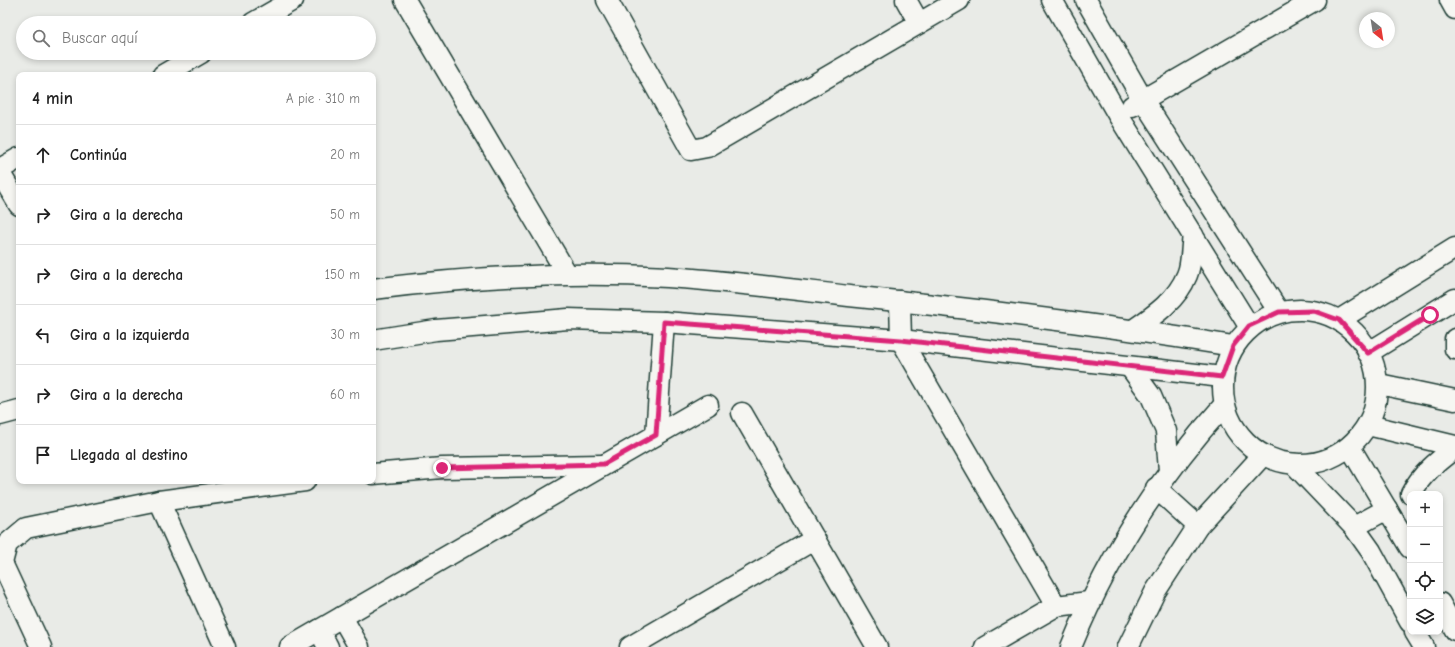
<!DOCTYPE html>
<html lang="es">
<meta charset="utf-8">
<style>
body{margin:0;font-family:"Comic Neue",sans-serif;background:#f2f2f2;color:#222}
.controls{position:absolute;right:12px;bottom:12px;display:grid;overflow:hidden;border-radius:8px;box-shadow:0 2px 6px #0003}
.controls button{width:36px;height:36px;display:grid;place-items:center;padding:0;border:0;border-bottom:1px solid #e0e0e0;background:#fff;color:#222;font:20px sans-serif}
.compass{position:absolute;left:1359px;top:12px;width:36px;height:36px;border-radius:50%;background:#fff;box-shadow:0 2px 6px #0003;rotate:150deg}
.stop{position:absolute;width:12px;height:12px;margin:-9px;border:3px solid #db2777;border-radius:50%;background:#fff}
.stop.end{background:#db2777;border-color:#fff;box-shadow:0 1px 4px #0008}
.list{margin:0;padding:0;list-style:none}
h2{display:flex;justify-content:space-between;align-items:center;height:52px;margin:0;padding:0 16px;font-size:17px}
h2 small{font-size:13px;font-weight:400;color:#767676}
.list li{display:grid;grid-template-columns:26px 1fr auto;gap:12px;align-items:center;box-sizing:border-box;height:60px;padding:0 16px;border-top:1px solid #e0e0e0}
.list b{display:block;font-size:15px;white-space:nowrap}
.list em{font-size:13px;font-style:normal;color:#767676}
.icon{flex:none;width:22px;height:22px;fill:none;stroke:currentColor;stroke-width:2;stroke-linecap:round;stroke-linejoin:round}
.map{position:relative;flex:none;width:1455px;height:647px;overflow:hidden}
.search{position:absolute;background:#fff;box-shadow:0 2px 6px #0003;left:16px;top:16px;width:360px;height:44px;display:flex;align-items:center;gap:10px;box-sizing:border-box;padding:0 14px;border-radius:22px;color:#767676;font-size:15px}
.panel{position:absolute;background:#fff;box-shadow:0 2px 6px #0003;left:16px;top:72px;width:360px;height:412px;border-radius:8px}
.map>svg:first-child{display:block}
</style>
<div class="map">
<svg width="1455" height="647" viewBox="0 0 1455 647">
<rect width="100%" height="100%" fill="#e9ebe7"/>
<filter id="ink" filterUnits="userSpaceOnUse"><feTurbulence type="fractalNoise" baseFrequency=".025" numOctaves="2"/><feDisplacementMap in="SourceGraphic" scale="8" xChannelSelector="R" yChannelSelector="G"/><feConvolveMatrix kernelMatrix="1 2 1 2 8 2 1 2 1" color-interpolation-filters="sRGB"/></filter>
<g filter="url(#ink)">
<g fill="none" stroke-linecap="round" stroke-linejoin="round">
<defs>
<g id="street">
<path d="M405 0 567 274"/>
<path d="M607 0 691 150 707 147 959 0"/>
<path d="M906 0 919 23"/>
<path d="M1052 0 1118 115 1249 326"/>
<path d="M1086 0 1143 100 1279 312"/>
<path d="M1450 0 1455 9"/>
<path d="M253 23 293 0"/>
<path d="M163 75 201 53"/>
<path d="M1132 106 1315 0"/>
<path d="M0 169 19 158"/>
<path d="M0 173 19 205"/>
<path d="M373 289C470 277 570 271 668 277 728 281 789 289 849 296 978 309 1106 325 1233 346"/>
<path d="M900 301 901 340 1056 606"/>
<circle cx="1300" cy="387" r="77"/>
<path d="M1339 320 1455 248"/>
<path d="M1133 330C1155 315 1177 300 1187 275 1192 264 1191 248 1193 235"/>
<path d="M1455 339V349"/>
<path d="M373 340 436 330 568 319 664 322 901 340 1222 377"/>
<path d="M1368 353 1455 299"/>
<path d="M1130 367 1151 396 1166 431 1169 471"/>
<path d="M1379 384 1455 400"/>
<path d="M742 413 877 647"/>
<path d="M0 415 19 410"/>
<path d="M1368 425 1455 446"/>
<path d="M656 435 664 322"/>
<path d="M1350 447 1410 548"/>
<path d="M1294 464 1354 527 1371 551 1410 622"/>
<path d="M373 474 442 468 602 465"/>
<path d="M1156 488 1198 526"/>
<path d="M1411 494C1421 474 1438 461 1455 448"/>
<path d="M159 501 225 647"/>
<path d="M1354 527 1387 509"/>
<path d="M1440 603 1455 630"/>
<path d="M342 617 359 647"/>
<path d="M319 630 328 647"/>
<path d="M1415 632 1424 647"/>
<path d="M41 647 2 563 7 544 26 528 159 501 305 481"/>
<path d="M290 647 708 405"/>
<path d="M630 647 815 539"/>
<path d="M985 647 1056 606 1089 602"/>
<path d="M1071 647C1108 556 1158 478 1224 405"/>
<path d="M1128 647 1155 592 1198 526 1263 455"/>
</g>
</defs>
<use href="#street" stroke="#1f3d34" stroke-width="23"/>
<use href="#street" stroke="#f6f6f2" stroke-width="20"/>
</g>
</g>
<g fill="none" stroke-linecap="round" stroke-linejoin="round" filter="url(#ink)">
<path stroke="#db2777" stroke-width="5" d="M442 468 604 464 656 435 664 322 901 340 1222 377 1233 346 1249 326 1279 312 1314 311 1339 320 1368 353 1430 315"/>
</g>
</svg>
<div class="controls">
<button>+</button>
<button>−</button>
<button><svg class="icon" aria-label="locate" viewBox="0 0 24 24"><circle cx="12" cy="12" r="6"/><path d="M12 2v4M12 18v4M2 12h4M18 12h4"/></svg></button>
<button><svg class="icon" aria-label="layers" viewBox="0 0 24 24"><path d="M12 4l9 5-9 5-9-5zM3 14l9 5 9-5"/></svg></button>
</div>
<svg class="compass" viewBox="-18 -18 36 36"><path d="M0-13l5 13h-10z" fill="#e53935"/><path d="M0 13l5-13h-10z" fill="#767676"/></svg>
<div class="stop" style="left:1430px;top:315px"></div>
<div class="stop end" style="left:442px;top:468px"></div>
<div class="search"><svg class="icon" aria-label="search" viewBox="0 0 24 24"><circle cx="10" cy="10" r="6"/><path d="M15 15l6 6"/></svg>Buscar aquí</div>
<section class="panel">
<h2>4 min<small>A pie · 310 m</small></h2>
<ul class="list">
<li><svg class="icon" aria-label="ahead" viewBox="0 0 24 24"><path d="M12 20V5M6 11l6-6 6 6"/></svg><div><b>Continúa</b></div><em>20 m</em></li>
<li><svg class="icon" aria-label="right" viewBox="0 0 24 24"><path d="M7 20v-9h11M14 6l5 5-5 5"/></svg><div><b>Gira a la derecha</b></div><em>50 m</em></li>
<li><svg class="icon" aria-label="right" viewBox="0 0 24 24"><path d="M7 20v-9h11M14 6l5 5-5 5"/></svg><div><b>Gira a la derecha</b></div><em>150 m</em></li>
<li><svg class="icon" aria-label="left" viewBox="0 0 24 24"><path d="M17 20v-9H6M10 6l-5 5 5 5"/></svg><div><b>Gira a la izquierda</b></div><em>30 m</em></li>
<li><svg class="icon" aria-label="right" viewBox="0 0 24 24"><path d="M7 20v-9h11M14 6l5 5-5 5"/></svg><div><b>Gira a la derecha</b></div><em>60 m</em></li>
<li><svg class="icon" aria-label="arrive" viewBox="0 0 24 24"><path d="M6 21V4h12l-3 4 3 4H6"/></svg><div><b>Llegada al destino</b></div></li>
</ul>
</section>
</div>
